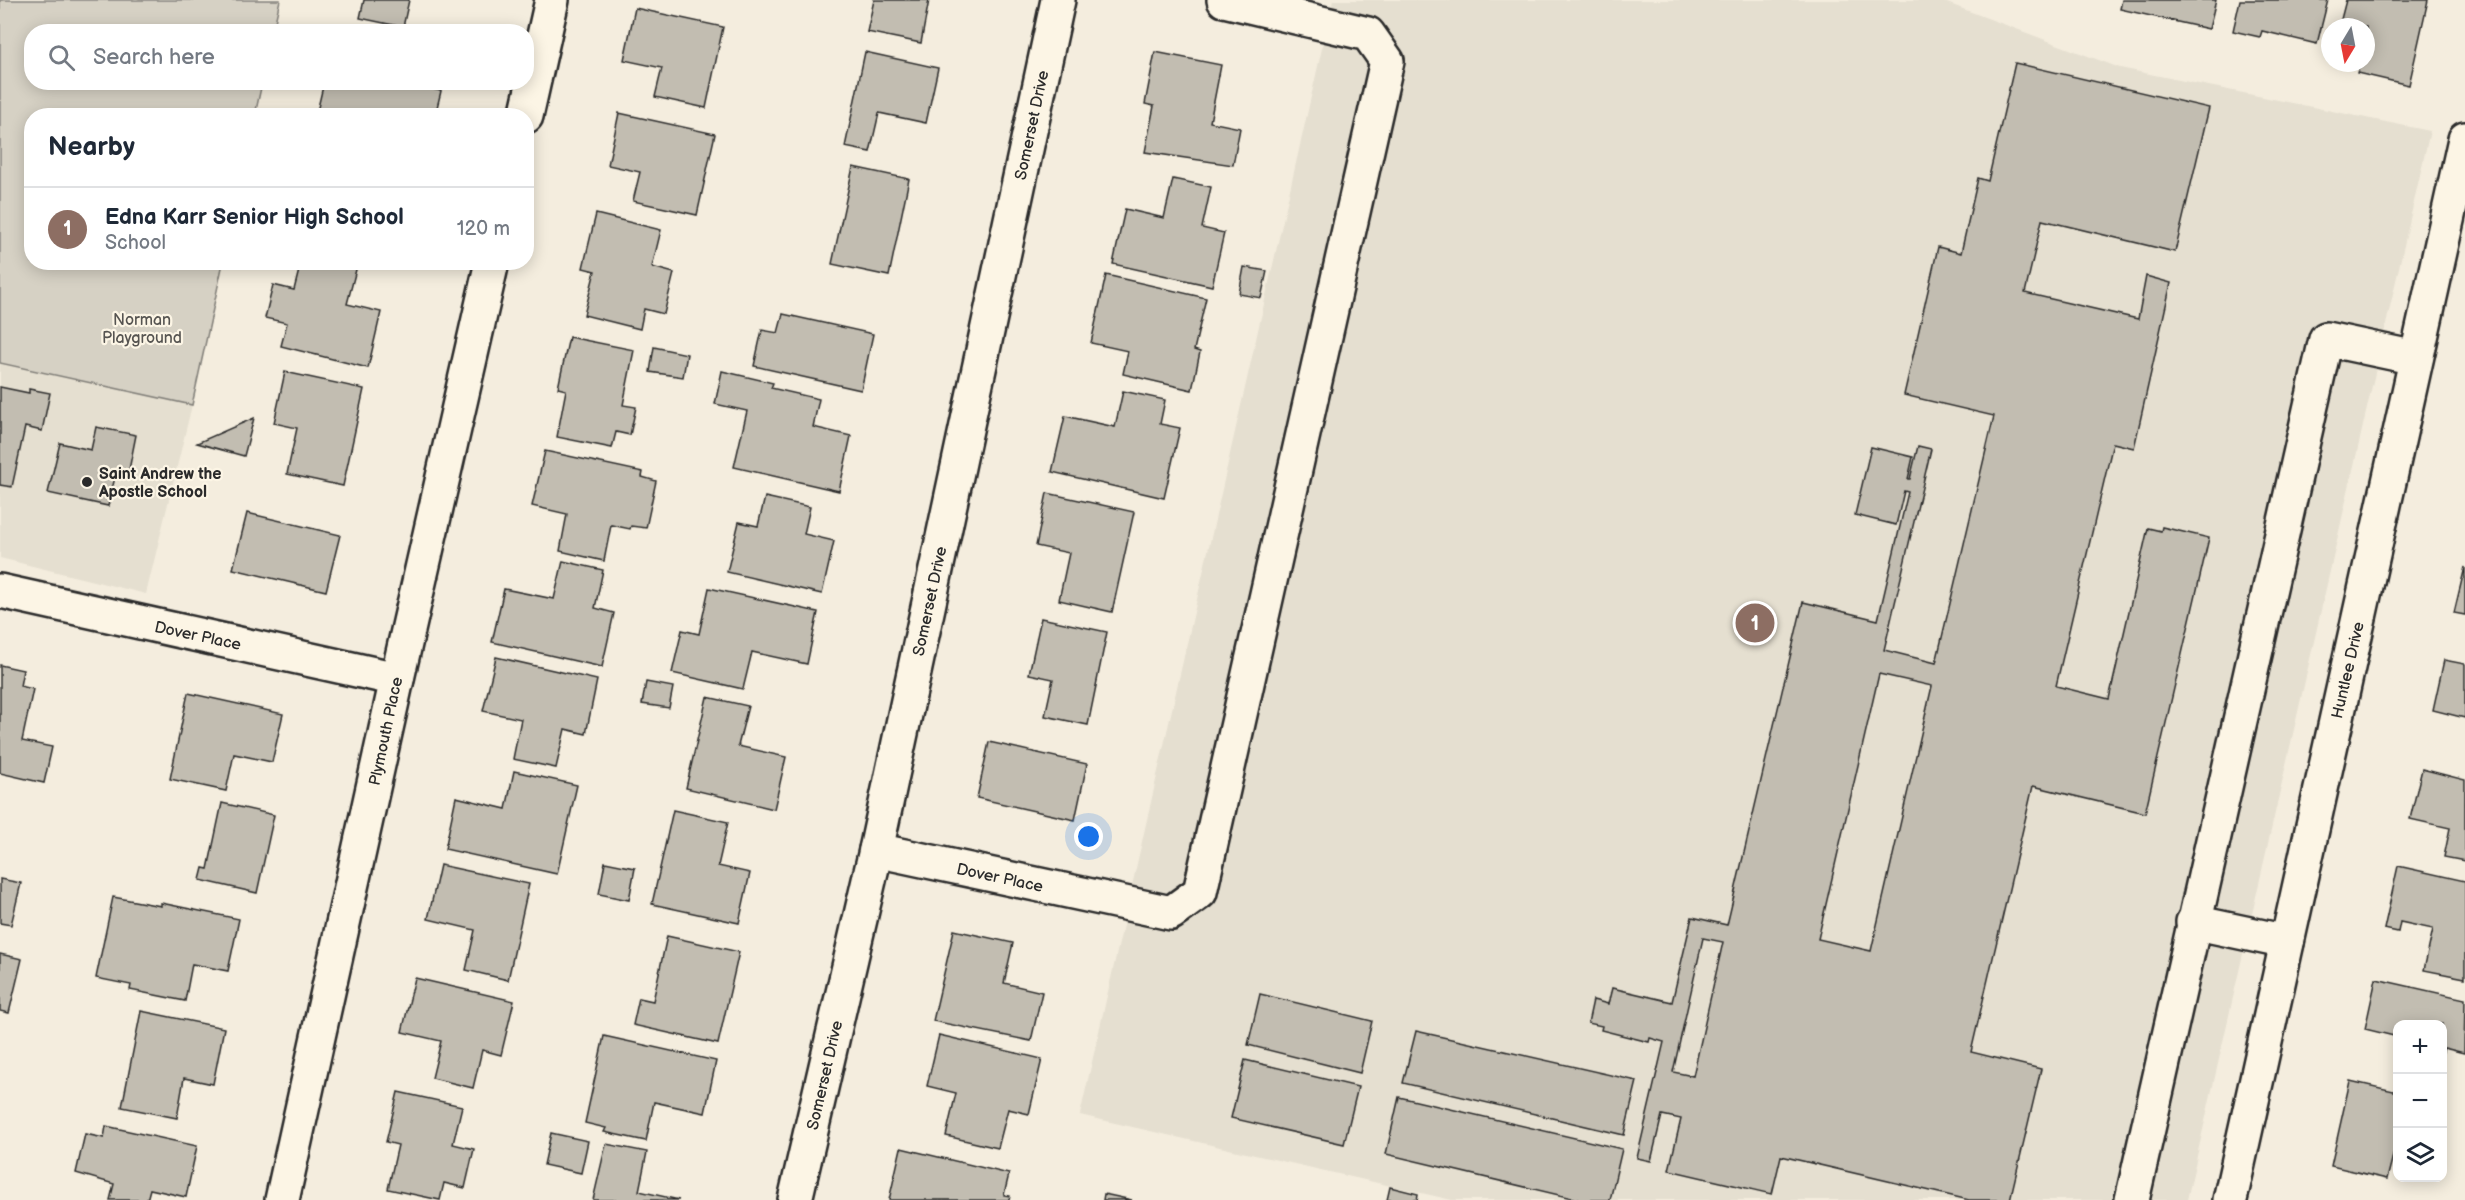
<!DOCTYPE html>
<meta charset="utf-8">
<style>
body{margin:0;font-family:"Balsamiq Sans",sans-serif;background:#f2f2f3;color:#1f2937}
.controls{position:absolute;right:18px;bottom:18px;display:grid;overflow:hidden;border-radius:12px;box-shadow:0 3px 15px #0003}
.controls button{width:54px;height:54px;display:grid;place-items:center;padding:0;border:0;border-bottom:2px solid #e0e1e3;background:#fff;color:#1f2937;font:30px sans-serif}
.compass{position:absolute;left:2321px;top:18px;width:54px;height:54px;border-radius:50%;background:#fff;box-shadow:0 3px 15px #0003;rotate:190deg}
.you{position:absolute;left:1089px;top:837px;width:21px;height:21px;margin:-15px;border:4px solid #fff;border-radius:50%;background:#1a73e8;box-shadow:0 0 0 9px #1a73e833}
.badge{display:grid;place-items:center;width:39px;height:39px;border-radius:50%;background:#2b2b2b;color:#fff;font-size:20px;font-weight:700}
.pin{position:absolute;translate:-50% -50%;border:3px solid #fff;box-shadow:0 2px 6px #0006}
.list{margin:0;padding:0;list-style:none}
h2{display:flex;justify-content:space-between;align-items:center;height:78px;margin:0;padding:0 24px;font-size:26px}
h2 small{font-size:20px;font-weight:400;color:#747a83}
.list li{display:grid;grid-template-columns:39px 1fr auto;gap:18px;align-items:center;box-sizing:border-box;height:84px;padding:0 24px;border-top:2px solid #e0e1e3}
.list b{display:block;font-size:22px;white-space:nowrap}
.list p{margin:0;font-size:20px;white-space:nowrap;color:#747a83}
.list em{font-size:20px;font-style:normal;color:#747a83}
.icon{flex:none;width:33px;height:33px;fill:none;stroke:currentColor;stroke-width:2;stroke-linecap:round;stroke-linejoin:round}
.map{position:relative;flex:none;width:2465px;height:1200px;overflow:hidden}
.search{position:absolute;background:#fff;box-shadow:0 3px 15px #0003;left:24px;top:24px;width:510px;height:66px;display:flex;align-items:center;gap:15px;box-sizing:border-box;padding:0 21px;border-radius:24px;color:#747a83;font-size:22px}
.panel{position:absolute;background:#fff;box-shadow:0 3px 15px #0003;left:24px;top:108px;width:510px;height:162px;border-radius:24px}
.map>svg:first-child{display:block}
</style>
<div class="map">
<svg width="2465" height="1200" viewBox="0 0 2465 1200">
<rect width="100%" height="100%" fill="#f4edde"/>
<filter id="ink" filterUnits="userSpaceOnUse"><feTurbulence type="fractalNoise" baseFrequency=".0167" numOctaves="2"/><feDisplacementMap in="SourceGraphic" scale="12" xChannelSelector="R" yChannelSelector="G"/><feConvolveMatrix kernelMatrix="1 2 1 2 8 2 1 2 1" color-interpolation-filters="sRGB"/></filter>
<g filter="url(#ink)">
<g fill="#e5dfd0">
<path d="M1333 0H1939L2120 68 2430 131 2187 1200H1452L1080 1115Z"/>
<path d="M0 363 192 405 146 594 0 558Z"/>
</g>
<path fill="#d6d1c4" stroke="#807e78" stroke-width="1.5" d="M0 0H280L273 31 32 32V82L262 83 255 115 32 116V262L223 263 192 405 0 363Z"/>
<g fill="#c2bdb1" stroke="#2b2b2b" stroke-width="1.5" fill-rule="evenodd">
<path d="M364 0H409L403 27 360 18Z"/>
<path d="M874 0H929L921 43 867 32Z"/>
<path d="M2122 0H2216L2209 29 2120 9Z"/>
<path d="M2240 0H2328L2317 44 2262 31 2260 37 2233 31Z"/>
<path d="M2346 0H2428L2409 85 2357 73 2360 63H2366V27H2339Z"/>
<path d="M635 8 723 27 706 108 655 97 662 68 624 60Z"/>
<path d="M865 52 938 68 926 123 879 113 870 152 845 147Z"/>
<path d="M1155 52 1221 65 1210 122 1240 128 1233 165 1145 152 1154 106 1145 104Z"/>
<path d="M2015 63 2209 108 2175 252 2042 220 2025 293 2138 319 2146 276 2171 283 2134 448 2113 443 2056 686 2109 699 2148 528 2161 531 2162 527 2209 538 2145 813 2033 786 1971 1052 2041 1069 2010 1200H1969L1781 1156 1772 1194 1669 1170 1681 1119 1662 1115 1651 1161 1637 1158 1664 1042 1650 1038 1649 1042 1601 1030 1602 1026 1588 1023 1593 1000 1608 1004 1612 988 1672 1002 1692 917 1727 925 1803 602 1878 620 1908 492 1904 491 1896 525 1855 515 1871 447 1913 457 1908 479H1910L1918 446 1931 449 1884 650 1936 663 1994 416 1904 395 1938 247 1961 253 1978 178 1988 181ZM1879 674 1932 686 1871 951 1818 939ZM1703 938 1723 942 1693 1076 1673 1072Z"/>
<path d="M324 82H403L441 91 435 116H316Z"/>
<path d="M619 113 715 134 697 215 633 201 640 172 608 165Z"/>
<path d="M853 167 909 179 889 276 832 264Z"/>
<path d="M1173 179 1211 187 1202 228 1224 233 1212 286 1113 264 1125 209 1164 218Z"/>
<path d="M596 214 661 230 652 267 674 273 664 314 644 309 640 329 584 315 595 271 583 268Z"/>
<path d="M301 262H358L347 304 381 312 368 368 281 346 287 323 265 318 273 285 294 290Z"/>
<path d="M1244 267 1267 271 1261 298 1239 294Z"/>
<path d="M1106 275 1206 298 1194 350 1200 352 1192 390 1123 374 1128 351 1091 343Z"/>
<path d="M783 314 873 334 861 390 754 366 762 330 778 333Z"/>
<path d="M569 337 634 350 623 405 636 407 630 435 616 432 612 448 557 437 566 390 558 388Z"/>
<path d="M654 347 687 354 683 377 650 372Z"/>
<path d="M722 371 773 383 771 388 819 399 813 427 851 436 839 491 734 467 747 411 715 404Z"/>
<path d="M285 372 364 389 343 486 287 474 297 428 274 423Z"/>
<path d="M0 387 29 393V389L50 393 42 431 25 427 12 487 0 485Z"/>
<path d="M1123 391 1165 400 1160 424 1180 428 1164 498 1052 472 1065 416 1115 427Z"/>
<path d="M254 418 244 456 197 443Z"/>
<path d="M96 427 136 435 128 475 116 473 108 506 48 493 60 443 91 450Z"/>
<path d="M545 451 643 472 642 477 656 481 646 528 631 526 630 529 611 525 604 561 560 551 567 514 532 506Z"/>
<path d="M1047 493 1134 512 1112 612 1059 600 1069 553 1036 546Z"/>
<path d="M765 497 810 507 804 534 834 541 822 594 727 572 739 522 758 526Z"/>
<path d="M247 513 340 535 326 591 233 569Z"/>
<path d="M563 561 603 570 595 608 614 613 602 667 492 642 504 589 554 599Z"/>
<path d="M2465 567V615L2454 613Z"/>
<path d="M709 588 818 612 807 664 752 652 743 689 672 673 682 630 699 634Z"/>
<path d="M1041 618 1107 632 1088 725 1045 716 1053 679 1029 674Z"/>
<path d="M496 657 597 680 586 734 565 729 556 768 513 759 521 719 483 711Z"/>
<path d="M2444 660 2465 664V718L2433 710Z"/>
<path d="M0 665 23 670 20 686 33 689 22 741 52 747 44 783 0 773Z"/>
<path d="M646 682 673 687 669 708 642 704Z"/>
<path d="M188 693 283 714 272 762 234 754 226 791 170 779Z"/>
<path d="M707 697 748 706 738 746 786 757 774 809 686 788Z"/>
<path d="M989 742 1087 764 1075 820 977 798Z"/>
<path d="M2422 769 2465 780V861L2444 857 2450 828 2410 819Z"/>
<path d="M514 771 577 785 557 874 445 849 456 797 506 809Z"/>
<path d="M222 803 274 815 257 893 200 880 203 868 208 869Z"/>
<path d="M673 810 728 822 718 866 750 873 739 923 652 904Z"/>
<path d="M605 862 635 868 629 900 599 894Z"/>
<path d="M440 865 529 884 508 980 466 970 475 930 428 919Z"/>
<path d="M2398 866 2465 881V978L2424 970 2433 929 2400 922 2398 932 2384 929Z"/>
<path d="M0 879 21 883 11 925 0 923Z"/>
<path d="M113 897 161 906V903L239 919 228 971 192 964 185 1001 130 990 131 985 96 978Z"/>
<path d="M954 930 1013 943 1004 983 1042 992 1031 1041 933 1021Z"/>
<path d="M667 936 739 952 718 1044 633 1025 639 998 653 1001Z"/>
<path d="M0 954 22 959 9 1013 0 1011Z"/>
<path d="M415 978 514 1001 501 1055 482 1050 473 1088 432 1078 441 1041 402 1032Z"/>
<path d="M2376 979 2465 999 2464 1053 2444 1048 2442 1054V1024H2398V1037L2365 1029Z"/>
<path d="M1260 994 1372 1021 1360 1073 1248 1045Z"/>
<path d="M141 1011 224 1028 213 1084 184 1078 177 1118 122 1107Z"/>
<path d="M1416 1031 1637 1081 1624 1135 1403 1083Z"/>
<path d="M939 1035 1042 1059 1029 1114 1008 1109 998 1148 946 1136 956 1093 927 1086Z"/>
<path d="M604 1036 716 1061 705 1113 654 1102 646 1141 604 1132 606 1128 585 1123Z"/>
<path d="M1245 1060 1358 1087 1344 1144 1231 1118Z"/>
<path d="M2350 1081 2398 1092V1148H2395L2387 1179 2331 1166Z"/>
<path d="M398 1092 462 1106 453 1144 474 1149 465 1188 444 1183 440 1200 388 1189 398 1145 386 1142Z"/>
<path d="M1399 1097 1622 1149 1610 1200H1580L1386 1154Z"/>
<path d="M106 1126 197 1146 186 1197 150 1189 147 1200H110L114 1184 76 1173 85 1134 104 1138Z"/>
<path d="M551 1133 588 1141 581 1173 544 1165Z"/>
<path d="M606 1144 647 1152 639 1191 679 1200H593Z"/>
<path d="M901 1148 1009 1174 1004 1195 1010 1196 1009 1200H889Z"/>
<path d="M1390 1187 1418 1194 1417 1200H1387Z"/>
<path d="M1104 1194 1132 1200H1103Z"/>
</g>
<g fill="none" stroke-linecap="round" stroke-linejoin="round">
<defs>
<g id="minor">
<path d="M526 116 552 0"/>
<path d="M0 591 397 679"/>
<path d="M876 850 1171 913 1200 892 1387 61 1368 34 1224 0"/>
<path d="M2193 922 2287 942"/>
<path d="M282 1200 397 679 492 262"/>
<path d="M795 1200 876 850 1058 0"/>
<path d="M2132 1200 2326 339 2416 358"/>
<path d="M2230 1200 2465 139"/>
</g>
</defs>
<use href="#minor" stroke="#2b2b2b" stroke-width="38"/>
<use href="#minor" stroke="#fcf5e5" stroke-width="33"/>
</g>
</g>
<circle fill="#2b2b2b" stroke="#fcf5e5" stroke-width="2" cx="87" cy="482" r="6"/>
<g text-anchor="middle" stroke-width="4.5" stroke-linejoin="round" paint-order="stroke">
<g font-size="16" fill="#2b2b2b" stroke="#fcf5e5">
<text transform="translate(1031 125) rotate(-78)" y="6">Somerset Drive</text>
<text transform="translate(929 601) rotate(-78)" y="6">Somerset Drive</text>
<text transform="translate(198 635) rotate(12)" y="6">Dover Place</text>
<text transform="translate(2347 670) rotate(-77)" y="6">Huntlee Drive</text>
<text transform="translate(385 731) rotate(-78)" y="6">Plymouth Place</text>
<text transform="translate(1000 877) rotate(12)" y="6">Dover Place</text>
<text transform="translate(824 1075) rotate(-77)" y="6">Somerset Drive</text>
</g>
<g font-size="16" fill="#565451" stroke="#fcf5e5">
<text x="142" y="325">Norman<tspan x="142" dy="18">Playground</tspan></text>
</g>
<g font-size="16" font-weight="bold" fill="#2b2b2b" stroke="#fcf5e5" text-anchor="start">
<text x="99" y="479">Saint Andrew the<tspan x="99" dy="18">Apostle School</tspan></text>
</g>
</g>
</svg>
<div class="controls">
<button>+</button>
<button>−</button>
<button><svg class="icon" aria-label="layers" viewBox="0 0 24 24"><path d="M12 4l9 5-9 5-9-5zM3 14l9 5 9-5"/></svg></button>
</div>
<svg class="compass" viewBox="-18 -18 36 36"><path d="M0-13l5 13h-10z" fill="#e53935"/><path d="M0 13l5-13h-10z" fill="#747a83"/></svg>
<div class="you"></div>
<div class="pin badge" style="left:1755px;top:623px;background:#8d6e63">1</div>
<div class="search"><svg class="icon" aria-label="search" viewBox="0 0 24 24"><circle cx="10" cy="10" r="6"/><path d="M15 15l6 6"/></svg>Search here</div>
<section class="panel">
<h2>Nearby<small></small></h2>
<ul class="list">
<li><span class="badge" style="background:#8d6e63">1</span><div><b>Edna Karr Senior High School</b><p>School</p></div><em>120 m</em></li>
</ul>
</section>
</div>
